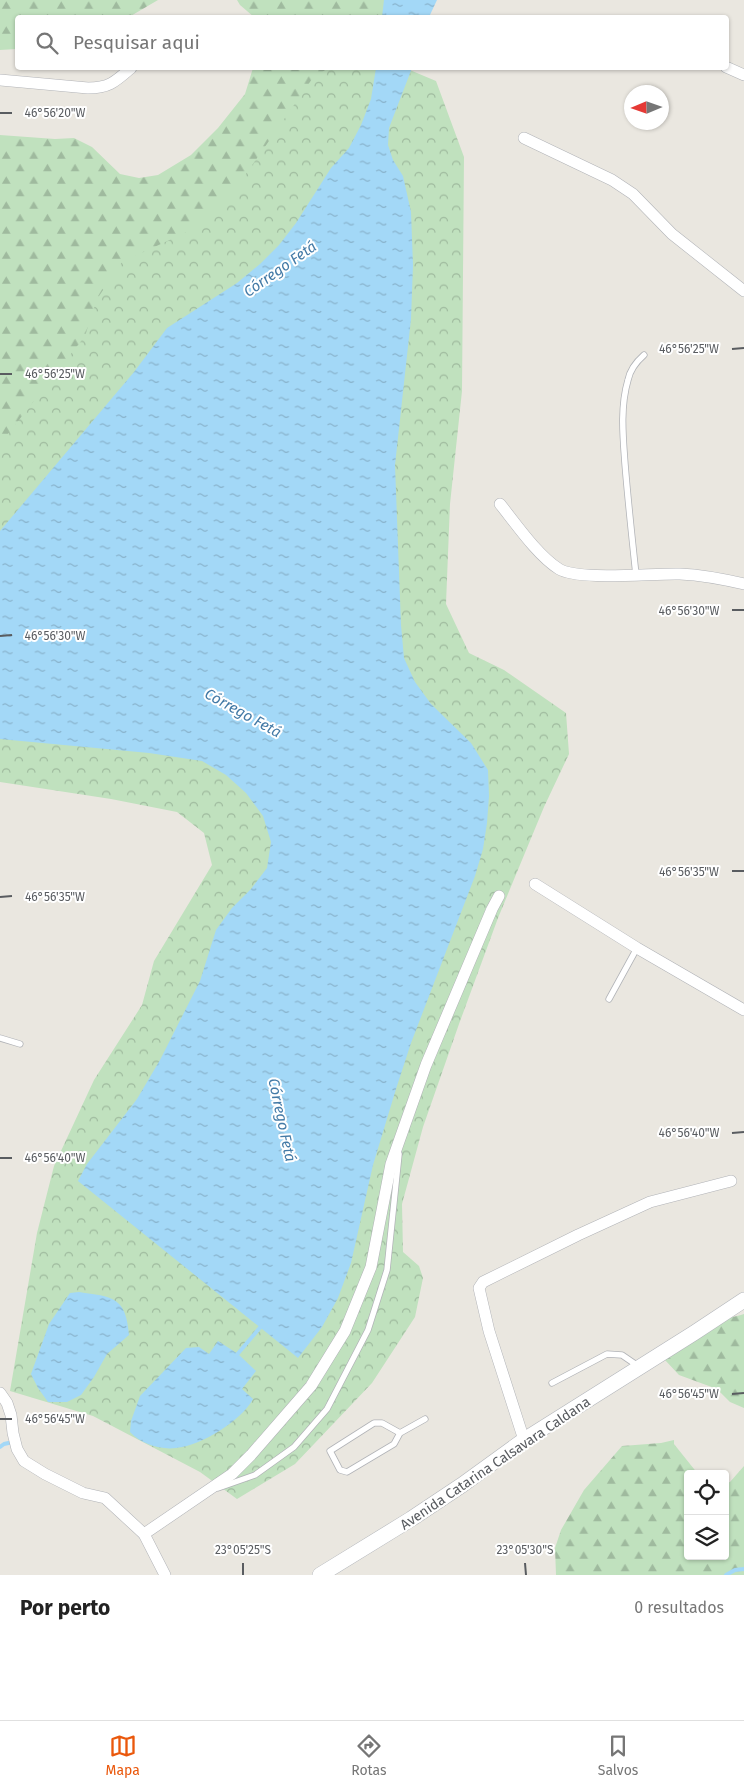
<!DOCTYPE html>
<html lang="pt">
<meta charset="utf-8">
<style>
body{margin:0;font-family:"Fira Sans",sans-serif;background:#f2f2f2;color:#222}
.controls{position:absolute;right:15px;bottom:15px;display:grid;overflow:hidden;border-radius:5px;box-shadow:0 1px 4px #0004}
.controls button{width:45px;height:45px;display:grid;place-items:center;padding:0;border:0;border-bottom:1px solid #e0e0e0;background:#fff;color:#222;font:25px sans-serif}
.compass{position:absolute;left:624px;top:85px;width:45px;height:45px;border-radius:50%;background:#fff;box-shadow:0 1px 4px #0004;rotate:268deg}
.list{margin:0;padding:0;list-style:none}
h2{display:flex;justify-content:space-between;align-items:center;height:65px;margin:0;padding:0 20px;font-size:21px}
h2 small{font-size:16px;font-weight:400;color:#767676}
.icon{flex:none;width:28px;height:28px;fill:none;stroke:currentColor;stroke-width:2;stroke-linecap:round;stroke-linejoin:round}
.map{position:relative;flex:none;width:744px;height:1575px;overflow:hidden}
.search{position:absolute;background:#fff;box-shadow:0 1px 4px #0004;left:15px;right:15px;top:15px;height:55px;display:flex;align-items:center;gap:12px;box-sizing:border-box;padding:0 18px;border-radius:5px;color:#767676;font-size:19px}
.sheet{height:145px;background:#fff}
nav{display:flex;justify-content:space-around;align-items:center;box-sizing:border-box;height:70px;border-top:1px solid #e0e0e0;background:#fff;font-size:14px;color:#767676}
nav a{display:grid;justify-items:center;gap:2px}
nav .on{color:#ea580c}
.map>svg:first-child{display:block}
</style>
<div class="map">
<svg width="744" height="1575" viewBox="0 0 744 1575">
<defs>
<pattern id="forest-firs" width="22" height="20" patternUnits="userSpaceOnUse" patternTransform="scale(1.25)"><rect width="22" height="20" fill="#c0e1be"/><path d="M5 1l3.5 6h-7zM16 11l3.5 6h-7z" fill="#9fba9e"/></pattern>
<pattern id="park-crowns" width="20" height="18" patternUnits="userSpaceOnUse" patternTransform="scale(1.25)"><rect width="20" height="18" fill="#c0e1be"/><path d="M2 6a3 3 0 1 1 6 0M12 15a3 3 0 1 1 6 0" fill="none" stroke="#9fba9e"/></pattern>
<pattern id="water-ripples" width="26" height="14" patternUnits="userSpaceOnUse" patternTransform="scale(1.25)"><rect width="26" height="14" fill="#a3d8f7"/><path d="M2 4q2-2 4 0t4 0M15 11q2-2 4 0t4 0" fill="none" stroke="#88b2cb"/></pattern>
</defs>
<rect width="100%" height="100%" fill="#eae7e0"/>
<g fill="url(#forest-firs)">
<path d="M0 0H158L129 17 18 18 17 49 0 50Z"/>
<path d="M237 0H385V18L254 17 240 5Z"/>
<path d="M253 68H365L0 550V135L55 139 74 138 92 147 120 174 139 178 158 175 191 155 218 128 245 94Z"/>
<path d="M744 1314V1408L730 1402 717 1389 679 1375 665 1360C669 1353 674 1341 680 1336 697 1320 723 1321 744 1314Z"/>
<path d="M674 1440V1444L698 1474H688V1556H725V1483L730 1482 744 1466V1575H556L555 1548 561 1530 584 1490 622 1446 661 1443Z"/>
</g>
<path fill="url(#park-crowns)" d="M328 68H405L436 81 464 157 462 391 450 504 446 604 469 653 504 670 566 713 569 754 544 807 498 918 459 1024 423 1127 402 1204 403 1252 419 1266 423 1278 415 1317 372 1383 295 1464 237 1499 200 1472 93 1416 10 1391 37 1233 54 1166 94 1080 142 1005 154 961 212 865 204 833 177 812 111 799 0 782V444L85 336 97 299 122 262 191 230 232 194 312 79Z"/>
<g fill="url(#water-ripples)">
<path d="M384 0H437L429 17H382Z"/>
<path d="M376 68H412L389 128 388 145 393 160 403 176 411 212 413 265 411 319 395 465 401 625 404 658 415 682 431 704 471 743 488 770 489 796 487 823 483 849 475 876 411 1043 396 1089 373 1165 351 1263 338 1298 322 1327 298 1358 78 1181 87 1164 137 1099 160 1060 200 981 216 930 232 908 251 889 267 868 271 842 263 816 246 793 226 775 202 761 149 753 0 739V531L134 372 167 328 237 283 260 264 279 245 296 223 331 168 349 148 361 125 371 99Z"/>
<path d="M79 1292C112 1297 126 1296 129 1335L107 1354 94 1377 81 1395 67 1402H48L38 1388 31 1374 49 1324 70 1293Z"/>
<path d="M218 1341 238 1354 256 1371 242 1389 253 1399C242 1420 201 1446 176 1448 160 1450 141 1444 130 1432L131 1421 140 1396 186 1348 199 1347 209 1354Z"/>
</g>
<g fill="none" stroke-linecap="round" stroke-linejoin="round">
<g stroke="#a3d8f7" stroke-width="4">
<path d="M235 1357 263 1324"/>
<path d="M0 1447 4 1444 13 1442"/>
<path d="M726 1575 735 1570 744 1569"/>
</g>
<defs>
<g id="lane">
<path d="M636 575C632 538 628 501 625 464 623 437 620 407 628 380 630 370 636 362 644 355"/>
<path d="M609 999 637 948"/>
<path d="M0 1038 20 1044"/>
<path d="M552 1383 607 1354 622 1355 638 1366"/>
<path d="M400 1433 382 1423H374L330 1451 340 1470 347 1472 394 1444 400 1433 425 1419"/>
<path d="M218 1488 255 1475 294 1447 327 1409 368 1330 387 1270 399 1154"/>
</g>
<g id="street">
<path d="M726 67 744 75"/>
<path d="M0 80 88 88C109 88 115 82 131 68"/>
<path d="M524 138 612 180 633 194 672 234 744 291"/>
<path d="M500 504C516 524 538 556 559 569 579 581 653 573 680 574 701 575 723 579 744 584"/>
<path d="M535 884 637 948 744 1010"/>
<path d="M0 1393 7 1403 11 1415 13 1433 17 1449 24 1461 45 1474 83 1493 105 1498 144 1534 165 1575"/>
<path d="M524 1440 489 1331 479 1288 483 1282 578 1235 650 1202 731 1181"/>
<path d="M144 1534 232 1474 251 1455 311 1386 345 1331 371 1267 391 1164 426 1065 492 909 499 896"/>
</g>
<path id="secondary" d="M320 1575 411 1519 462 1485 524 1440 694 1333 744 1300"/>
</defs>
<use href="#lane" stroke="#b1b3b7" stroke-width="7"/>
<use href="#street" stroke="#b1b3b7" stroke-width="12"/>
<use href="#secondary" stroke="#b2b5ba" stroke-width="16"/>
<use href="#lane" stroke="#fff" stroke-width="5.5"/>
<use href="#street" stroke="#fff" stroke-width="11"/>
<use href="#secondary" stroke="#fff" stroke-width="15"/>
</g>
<path fill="none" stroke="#595c60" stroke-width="2" d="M0 113H12M732 349 744 348M0 374H12M732 610H744M0 636 12 635M732 871H744M0 897 12 896M732 1133 744 1132M0 1158H12M732 1394 744 1393M0 1419H12M243 1563V1575M525 1563 526 1575"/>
<g text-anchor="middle" stroke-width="4" stroke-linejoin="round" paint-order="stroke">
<g font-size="14" fill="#595c60" stroke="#fff">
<text transform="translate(495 1463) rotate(-34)" y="5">Avenida Catarina Calsavara Caldana</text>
</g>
<g font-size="15" font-style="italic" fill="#437aa6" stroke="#fff">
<text transform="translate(280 269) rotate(-35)" y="5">Córrego Fetá</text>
<text transform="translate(243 713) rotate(29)" y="5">Córrego Fetá</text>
<text transform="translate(282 1120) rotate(78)" y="5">Córrego Fetá</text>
</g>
</g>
<g font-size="12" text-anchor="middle" fill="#595c60" stroke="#fff" stroke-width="4" stroke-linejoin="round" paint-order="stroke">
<text x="55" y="117">46°56'20"W</text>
<text x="689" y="353">46°56'25"W</text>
<text x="55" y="378">46°56'25"W</text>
<text x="689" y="615">46°56'30"W</text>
<text x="55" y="640">46°56'30"W</text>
<text x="689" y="876">46°56'35"W</text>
<text x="55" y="901">46°56'35"W</text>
<text x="689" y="1137">46°56'40"W</text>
<text x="55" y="1162">46°56'40"W</text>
<text x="689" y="1398">46°56'45"W</text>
<text x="55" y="1423">46°56'45"W</text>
<text x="243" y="1554">23°05'25"S</text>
<text x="525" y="1554">23°05'30"S</text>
</g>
</svg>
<div class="controls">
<button><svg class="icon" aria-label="locate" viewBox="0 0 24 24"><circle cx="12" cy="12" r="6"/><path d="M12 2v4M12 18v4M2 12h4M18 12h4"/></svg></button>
<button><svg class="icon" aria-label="layers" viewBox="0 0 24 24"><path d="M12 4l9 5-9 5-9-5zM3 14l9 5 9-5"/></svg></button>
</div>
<svg class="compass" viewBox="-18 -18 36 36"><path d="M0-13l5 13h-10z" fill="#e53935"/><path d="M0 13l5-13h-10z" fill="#767676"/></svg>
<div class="search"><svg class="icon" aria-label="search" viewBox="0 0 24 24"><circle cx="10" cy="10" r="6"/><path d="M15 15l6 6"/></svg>Pesquisar aqui</div>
</div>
<section class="sheet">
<h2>Por perto<small>0 resultados</small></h2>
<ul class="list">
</ul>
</section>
<nav>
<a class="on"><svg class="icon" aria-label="map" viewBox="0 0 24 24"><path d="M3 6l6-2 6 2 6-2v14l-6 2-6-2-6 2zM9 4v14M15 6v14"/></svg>Mapa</a>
<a><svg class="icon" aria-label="directions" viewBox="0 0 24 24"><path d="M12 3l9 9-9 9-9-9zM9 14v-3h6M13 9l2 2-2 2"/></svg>Rotas</a>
<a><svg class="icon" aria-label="saved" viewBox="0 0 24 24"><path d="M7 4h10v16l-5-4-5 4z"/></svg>Salvos</a>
</nav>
